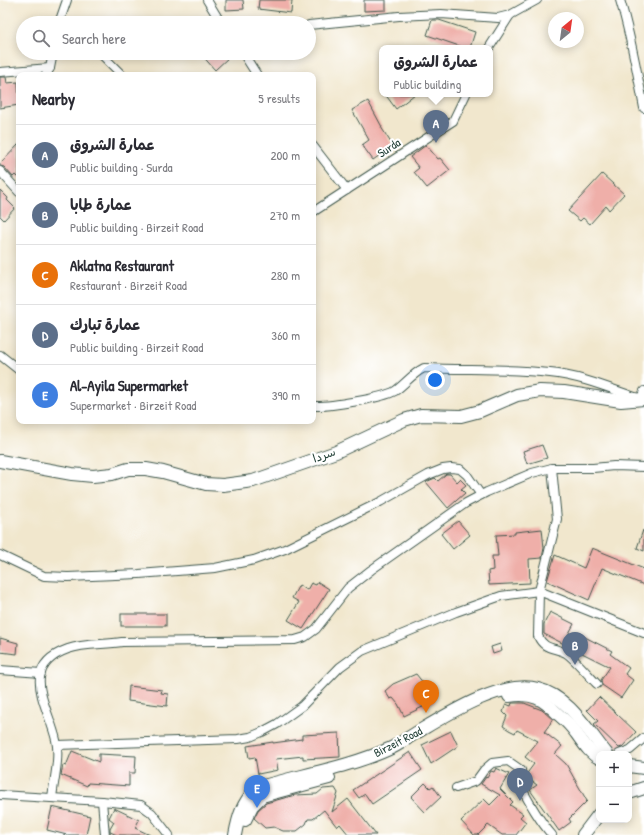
<!DOCTYPE html>
<meta charset="utf-8">
<style>
body{margin:0;font-family:"Patrick Hand","Playpen Sans Arabic",sans-serif;background:#f2f2f3;color:#2b2b33}
.controls{position:absolute;right:12px;bottom:12px;display:grid;overflow:hidden;border-radius:8px;box-shadow:0 2px 10px #0003}
.controls button{width:36px;height:36px;display:grid;place-items:center;padding:0;border:0;border-bottom:1px solid #e1e1e2;background:#fff;color:#2b2b33;font:20px sans-serif}
.compass{position:absolute;left:548px;top:12px;width:36px;height:36px;border-radius:50%;background:#fff;box-shadow:0 2px 10px #0003;rotate:29deg}
.you{position:absolute;left:435px;top:380px;width:14px;height:14px;margin:-10px;border:3px solid #fff;border-radius:50%;background:#1a73e8;box-shadow:0 0 0 6px #1a73e833}
.badge{display:grid;place-items:center;width:26px;height:26px;border-radius:50%;background:#2563eb;color:#fff;font-size:13px;font-weight:700}
.pin{position:absolute;translate:-50% -33px;filter:drop-shadow(0 1px 2px #0008)}
.pin::after{content:'';position:absolute;top:21px;width:14px;height:12px;background:inherit;clip-path:polygon(0 0,100% 0,50% 100%)}
.popup{position:absolute;left:379px;top:45px;width:114px;height:52px;box-sizing:border-box;display:grid;place-content:center;border-radius:8px;background:#fff;filter:drop-shadow(0 1px 3px #0005);font-size:13px;white-space:nowrap;color:#7c7c81}
.popup b{font-size:15px;color:#2b2b33}
.popup::after{content:'';position:absolute;left:50%;top:100%;margin-left:-8px;border:8px solid transparent;border-top-color:#fff}
.list{margin:0;padding:0;list-style:none}
h2{display:flex;justify-content:space-between;align-items:center;height:52px;margin:0;padding:0 16px;font-size:17px}
h2 small{font-size:13px;font-weight:400;color:#7c7c81}
.list li{display:grid;grid-template-columns:26px 1fr auto;gap:12px;align-items:center;box-sizing:border-box;height:60px;padding:0 16px;border-top:1px solid #e1e1e2}
.list b{display:block;font-size:15px;white-space:nowrap}
.list p{margin:0;font-size:13px;white-space:nowrap;color:#7c7c81}
.list em{font-size:13px;font-style:normal;color:#7c7c81}
.icon{flex:none;width:22px;height:22px;fill:none;stroke:currentColor;stroke-width:2;stroke-linecap:round;stroke-linejoin:round}
.map{position:relative;flex:none;width:644px;height:835px;overflow:hidden}
.search{position:absolute;background:#fff;box-shadow:0 2px 10px #0003;left:16px;top:16px;width:300px;height:44px;display:flex;align-items:center;gap:10px;box-sizing:border-box;padding:0 14px;border-radius:22px;color:#7c7c81;font-size:15px}
.panel{position:absolute;background:#fff;box-shadow:0 2px 10px #0003;left:16px;top:72px;width:300px;height:352px;border-radius:8px}
.map>svg:first-child{display:block}
</style>
<div class="map">
<svg width="644" height="835" viewBox="0 0 644 835">
<rect width="100%" height="100%" fill="#fff"/>
<filter id="ink" filterUnits="userSpaceOnUse"><feTurbulence type="fractalNoise" baseFrequency=".025" numOctaves="2"/><feDisplacementMap in="SourceGraphic" scale="8" xChannelSelector="R" yChannelSelector="G"/><feConvolveMatrix kernelMatrix="1 2 1 2 8 2 1 2 1" color-interpolation-filters="sRGB"/></filter>
<filter id="wash" filterUnits="userSpaceOnUse"><feTurbulence type="fractalNoise" baseFrequency=".012" numOctaves="4" result="noise"/><feDisplacementMap in="SourceGraphic" scale="16" xChannelSelector="R" yChannelSelector="G"/><feGaussianBlur stdDeviation="0.9" result="paint"/><feColorMatrix in="noise" values="0 0 0 0 0 0 0 0 0 0 0 0 0 0 0 0 0 1.4 0 .05"/><feComposite in="paint" operator="in"/></filter>
<g filter="url(#wash)">
<rect width="100%" height="100%" fill="#f1e7cd"/>
<g id="blocks">
<g fill="#efafa9">
<path d="M226 0H243L244 9 226 10Z"/>
<path d="M259 0H292L291 13 258 9Z"/>
<path d="M364 0H386V10L364 11Z"/>
<path d="M432 20H439L475 32 470 48H465L427 35Z"/>
<path d="M200 53H225L229 57 215 70Z"/>
<path d="M0 77H6L7 83 18 82 19 105 0 108Z"/>
<path d="M385 94H415L396 109Z"/>
<path d="M368 101 382 127H381L393 146 373 160 362 145 369 140 352 110Z"/>
<path d="M19 144V179L15 175 13 177 4 167 0 166V164Z"/>
<path d="M426 145 438 159 440 158 450 170 427 188 414 172 419 168 410 157Z"/>
<path d="M602 174 624 194 609 210 606 206 590 224 583 218 580 221 568 211Z"/>
<path d="M0 190 8 198 7 200 15 208 4 220 0 216Z"/>
<path d="M542 445 547 458 527 464 523 451Z"/>
<path d="M446 474H450L457 482 460 479 466 485 461 489 465 493 448 508 426 482 435 478 438 481Z"/>
<path d="M458 521 470 535 453 549 441 534Z"/>
<path d="M542 529 544 548 542 558 529 559 530 583 489 585 488 571 493 570 492 556H498L496 535 515 534V532Z"/>
<path d="M643 530 644 531V551L637 548Z"/>
<path d="M592 548 644 569V585L602 568 589 600 547 581 555 555 584 568Z"/>
<path d="M318 582 329 589 303 629 288 620 299 602 292 598 299 585 307 590 311 583 316 585Z"/>
<path d="M550 612 574 624 568 635 581 641 583 636 612 651 610 654 629 668 625 674 633 680 621 698 602 685 601 680 610 667 544 634V624Z"/>
<rect x="121" y="614" width="45" height="12"/>
<path d="M0 638 18 643 17 654 0 652Z"/>
<path d="M500 644 502 651 493 654 491 647Z"/>
<path d="M416 674 432 694 435 701 404 716 398 704 393 698 390 699 385 691 393 684Z"/>
<path d="M129 686 162 690 161 693 168 694 167 706 128 701Z"/>
<path d="M599 697 636 732 622 747 619 748 594 724 598 721 587 710Z"/>
<path d="M512 703H524L542 710 552 719 550 724 544 732 562 746 555 754 566 764 587 801 569 819 571 822 559 831 530 790 537 785 525 776 534 764 525 757 538 741 517 730 515 733 509 730 503 726 507 716 503 712 506 704 511 706Z"/>
<path d="M451 731 458 746 431 764 422 745Z"/>
<path d="M339 733 340 757 303 759V756L276 759 278 770 258 774 255 757 249 758 247 746 273 742V743L302 739V735Z"/>
<path d="M72 751 99 762V754L136 756 135 773H129V786L88 783 87 786 61 775 63 765 66 766Z"/>
<path d="M410 752 422 770 372 804 365 794 359 798 353 790Z"/>
<path d="M496 768 509 774 500 789 513 802 510 805 523 814 520 817 526 822 516 835H502L488 825 478 835H474L461 821 484 799 490 805 500 795 481 784 486 777 487 778 491 771 494 772Z"/>
<path d="M425 783 430 788 433 786 441 797 425 812 411 797Z"/>
<path d="M335 788 338 793 332 812 348 799 376 835H349L340 824 337 827 324 810 313 819H308L306 824 297 831H283L274 827 265 828 254 818 258 810 266 803 295 795 317 794 323 789Z"/>
<path d="M52 807 90 816 86 835H67L47 830Z"/>
<path d="M114 808 139 820 135 828 150 835H117L110 832V829L114 822 109 818Z"/>
</g>
</g>
</g>
<g filter="url(#ink)">
<use href="#blocks" fill-opacity="0" stroke="#3e564b" stroke-width="1"/>
<g fill="none" stroke-linecap="round" stroke-linejoin="round">
<defs>
<g id="street">
<path d="M207 0 221 23"/>
<path d="M620 0C631 36 637 72 644 108"/>
<path d="M59 23 67 0"/>
<path d="M309 25 399 16 441 14 498 18 510 15"/>
<path d="M489 48 510 15 537 0"/>
<path d="M100 53 122 75"/>
<path d="M243 53 257 75"/>
<path d="M0 72 50 68"/>
<path d="M46 75 50 68 53 53"/>
<path d="M313 146 347 190"/>
<path d="M0 171 19 192"/>
<path d="M313 212 453 121 466 94"/>
<path d="M0 355 19 370"/>
<path d="M313 406C328 407 383 398 395 391 405 384 412 374 424 368 466 370 508 368 550 373 581 376 611 389 641 399L644 391"/>
<path d="M552 468 557 519 539 591 538 636C544 650 554 647 566 653 574 658 590 677 597 684"/>
<path d="M0 555 44 576 68 577 139 574 215 568 254 560 285 549 380 502 428 475 443 469 451 468 460 469 467 475 481 495"/>
<path d="M0 670 41 673"/>
<path d="M57 745 238 739 250 737 262 732 277 724 302 706 340 667 362 651 456 612 501 596 539 591 644 633"/>
<path d="M619 754 630 750 644 738"/>
<path d="M456 788 476 781 484 770 492 763 508 761 521 770 518 781C528 801 538 819 552 835"/>
<path d="M0 795 102 801 141 805 152 813 169 835"/>
<path d="M52 798C54 779 60 758 56 740 48 705 18 667 68 649 84 643 105 645 122 642L295 640 305 637 316 629 348 588 371 570 466 503 487 492 532 473 552 468H593L614 466 644 467"/>
<path d="M102 801 105 835"/>
</g>
<g id="secondary">
<path d="M0 461 72 474 93 476 112 474 128 469H146L163 472 206 484 223 485 253 481 336 452 404 420 421 415 461 416 480 411 517 395 540 391 564 392 621 401 644 399"/>
<path d="M509 696C533 692 543 699 559 715 566 721 571 726 576 733 582 741 590 754 599 758"/>
<path d="M629 766 644 768"/>
<path d="M629 793 644 788"/>
<path d="M245 820 252 806 262 796 329 778"/>
<path d="M235 835C239 814 242 805 256 788 300 775 347 768 389 749 399 745 407 738 416 733 446 715 502 679 538 689 568 696 588 731 607 754"/>
<path d="M583 835 599 814"/>
</g>
</defs>
<use href="#street" stroke="#3e564b" stroke-width="10"/>
<use href="#secondary" stroke="#3e564b" stroke-width="14"/>
<use href="#street" stroke="#fff" stroke-width="8"/>
<use href="#secondary" stroke="#fff" stroke-width="12"/>
</g>
</g>
<g text-anchor="middle" stroke-width="4" stroke-linejoin="round" paint-order="stroke">
<g font-size="12" fill="#1f3d34" stroke="#fff">
<text transform="translate(389 148) rotate(-33)" y="4">Surda</text>
<text transform="translate(324 455) rotate(-20)" y="4">سردا</text>
<text transform="translate(398 742) rotate(-27)" y="4">Birzeit Road</text>
</g>
</g>
</svg>
<div class="controls">
<button>+</button>
<button>−</button>
</div>
<svg class="compass" viewBox="-18 -18 36 36"><path d="M0-13l5 13h-10z" fill="#e53935"/><path d="M0 13l5-13h-10z" fill="#7c7c81"/></svg>
<div class="you"></div>
<div class="pin badge" style="left:436px;top:143px;background:#5c6f8a">A</div>
<div class="popup"><b>عمارة الشروق</b>Public building</div>
<div class="pin badge" style="left:575px;top:665px;background:#5c6f8a">B</div>
<div class="pin badge" style="left:426px;top:713px;background:#e8710a">C</div>
<div class="pin badge" style="left:520px;top:801px;background:#5c6f8a">D</div>
<div class="pin badge" style="left:257px;top:808px;background:#3f7fe0">E</div>
<div class="search"><svg class="icon" aria-label="search" viewBox="0 0 24 24"><circle cx="10" cy="10" r="6"/><path d="M15 15l6 6"/></svg>Search here</div>
<section class="panel">
<h2>Nearby<small>5 results</small></h2>
<ul class="list">
<li><span class="badge" style="background:#5c6f8a">A</span><div><b>عمارة الشروق</b><p>Public building · Surda</p></div><em>200 m</em></li>
<li><span class="badge" style="background:#5c6f8a">B</span><div><b>عمارة طابا</b><p>Public building · Birzeit Road</p></div><em>270 m</em></li>
<li><span class="badge" style="background:#e8710a">C</span><div><b>Aklatna Restaurant</b><p>Restaurant · Birzeit Road</p></div><em>280 m</em></li>
<li><span class="badge" style="background:#5c6f8a">D</span><div><b>عمارة تبارك</b><p>Public building · Birzeit Road</p></div><em>360 m</em></li>
<li><span class="badge" style="background:#3f7fe0">E</span><div><b>Al-Ayila Supermarket</b><p>Supermarket · Birzeit Road</p></div><em>390 m</em></li>
</ul>
</section>
</div>
